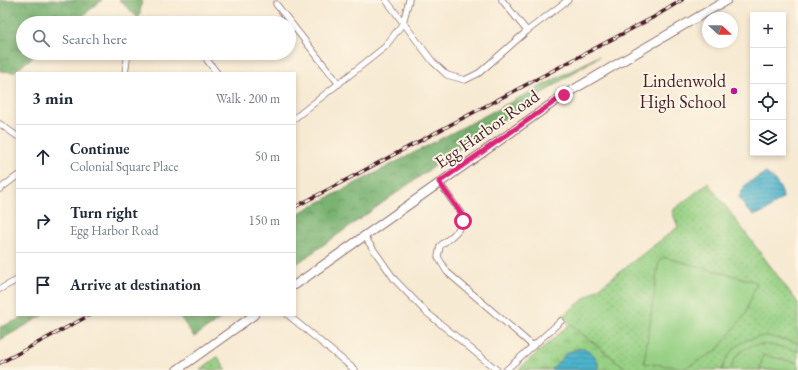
<!DOCTYPE html>
<meta charset="utf-8">
<style>
body{margin:0;font-family:"EB Garamond",serif;background:#f6f6f7;color:#1f2937}
.controls{position:absolute;right:12px;top:12px;display:grid;overflow:hidden;border-radius:0px;box-shadow:0 2px 6px #0003}
.controls button{width:36px;height:36px;display:grid;place-items:center;padding:0;border:0;border-bottom:1px solid #e0e1e3;background:#fff;color:#1f2937;font:20px sans-serif}
.compass{position:absolute;left:702px;top:12px;width:36px;height:36px;border-radius:50%;background:#fff;box-shadow:0 2px 6px #0003;rotate:111deg}
.stop{position:absolute;width:12px;height:12px;margin:-9px;border:3px solid #db2777;border-radius:50%;background:#fff}
.stop.end{background:#db2777;border-color:#fff;box-shadow:0 1px 4px #0008}
.list{margin:0;padding:0;list-style:none}
h2{display:flex;justify-content:space-between;align-items:center;height:52px;margin:0;padding:0 16px;font-size:17px}
h2 small{font-size:13px;font-weight:400;color:#747a83}
.list li{display:grid;grid-template-columns:26px 1fr auto;gap:12px;align-items:center;box-sizing:border-box;height:64px;padding:0 16px;border-top:1px solid #e0e1e3}
.list b{display:block;font-size:15px;white-space:nowrap}
.list p{margin:0;font-size:13px;white-space:nowrap;color:#747a83}
.list em{font-size:13px;font-style:normal;color:#747a83}
.icon{flex:none;width:22px;height:22px;fill:none;stroke:currentColor;stroke-width:2;stroke-linecap:round;stroke-linejoin:round}
.map{position:relative;flex:none;width:798px;height:370px;overflow:hidden}
.search{position:absolute;background:#fff;box-shadow:0 2px 6px #0003;left:16px;top:16px;width:280px;height:44px;display:flex;align-items:center;gap:10px;box-sizing:border-box;padding:0 14px;border-radius:22px;color:#747a83;font-size:15px}
.panel{position:absolute;background:#fff;box-shadow:0 2px 6px #0003;left:16px;top:72px;width:280px;height:244px;border-radius:0px}
.map>svg:first-child{display:block}
</style>
<div class="map">
<svg width="798" height="370" viewBox="0 0 798 370">
<defs>
<pattern id="forest-crowns" width="20" height="18" patternUnits="userSpaceOnUse"><rect width="20" height="18" fill="#79b272"/><path d="M2 6a3 3 0 1 1 6 0M12 15a3 3 0 1 1 6 0" fill="none" stroke="#65905e"/></pattern>
<pattern id="wetland-marsh" width="20" height="14" patternUnits="userSpaceOnUse"><rect width="20" height="14" fill="#97d084"/><path d="M1 5h8M5 5V1M11 12h8M15 12V8" fill="none" stroke="#84b272"/></pattern>
<pattern id="park-dots" width="8" height="8" patternUnits="userSpaceOnUse"><rect width="8" height="8" fill="#97d084"/><path d="M2 2h.1M6 6h.1" fill="none" stroke="#84b272" stroke-width="1.8" stroke-linecap="round"/></pattern>
<pattern id="water-rules" width="6" height="5" patternUnits="userSpaceOnUse"><rect width="6" height="5" fill="#4eb4cd"/><path d="M0 2.5h6" fill="none" stroke="#4392a7"/></pattern>
</defs>
<rect width="100%" height="100%" fill="#fcf5e5"/>
<filter id="ink" filterUnits="userSpaceOnUse"><feTurbulence type="fractalNoise" baseFrequency=".025" numOctaves="2"/><feDisplacementMap in="SourceGraphic" scale="8" xChannelSelector="R" yChannelSelector="G"/><feConvolveMatrix kernelMatrix="1 2 1 2 8 2 1 2 1" color-interpolation-filters="sRGB"/></filter>
<filter id="wash" filterUnits="userSpaceOnUse"><feTurbulence type="fractalNoise" baseFrequency=".012" numOctaves="4" result="noise"/><feDisplacementMap in="SourceGraphic" scale="16" xChannelSelector="R" yChannelSelector="G"/><feGaussianBlur stdDeviation="0.9" result="paint"/><feColorMatrix in="noise" values="0 0 0 0 0 0 0 0 0 0 0 0 0 0 0 0 0 1.4 0 .05"/><feComposite in="paint" operator="in"/></filter>
<g filter="url(#wash)">
<rect width="100%" height="100%" fill="#f7ead3"/>
<g fill="url(#forest-crowns)" stroke="#62684e">
<path d="M0 0H102L74 23H23V53H37L14 72 0 71Z"/>
<path d="M119 0H142L139 19Z"/>
<path d="M599 56 457 150 295 265V215Z"/>
<path d="M30 315H44L0 340V327Z"/>
<path d="M179 315H226L194 337Z"/>
</g>
<path fill="url(#wetland-marsh)" stroke="#707858" d="M570 324 628 370H598C599 358 593 354 583 348L573 350 551 370H518Z"/>
<g fill="url(#park-dots)" stroke="#707858">
<path d="M708 183 798 303V370H628L561 317 678 227 672 211Z"/>
<path d="M218 357 227 370H200L217 357Z"/>
</g>
<g fill="#97d084" stroke="#707858">
<path d="M663 257 757 282 745 315 716 351 685 368 644 363 659 261Z"/>
<path d="M767 336 798 343V351C770 344 741 335 730 370H722C729 348 744 337 767 336Z"/>
<path d="M763 355 798 363V370H760Z"/>
</g>
<g fill="url(#water-rules)" stroke="#4c6a7c">
<path d="M765 173C773 176 783 189 783 198L763 213 754 215 747 210 739 197 746 184Z"/>
<path d="M583 348C593 352 599 359 598 370H551L568 352Z"/>
</g>
</g>
<g filter="url(#ink)">
<g fill="none" stroke-linecap="round" stroke-linejoin="round">
<defs>
<g id="street">
<path d="M386 0 433 62 447 75 465 80 479 73 527 31 568 0"/>
<path d="M502 0 527 31"/>
<path d="M276 4 339 84"/>
<path d="M207 60 217 73"/>
<path d="M125 73 128 53"/>
<path d="M295 118 385 47 403 23 409 0"/>
<path d="M0 124 17 136"/>
<path d="M439 182 462 215C464 230 450 237 440 246L438 257 447 272 533 346"/>
<path d="M0 189 17 176"/>
<path d="M364 236 395 280 426 312 497 370"/>
<path d="M0 289 17 280"/>
<path d="M288 315 355 370"/>
<path d="M506 370 561 321"/>
</g>
<g id="secondary">
<path d="M295 285 564 95 727 0"/>
<path d="M177 370 254 315"/>
</g>
</defs>
<use href="#street" stroke="#876666" stroke-width="7"/>
<use href="#secondary" stroke="#876666" stroke-width="10"/>
<use href="#street" stroke="#fff" stroke-width="5.5"/>
<use href="#secondary" stroke="#fff" stroke-width="8"/>
<defs>
<g id="rail">
<path d="M295 207 654 17 682 0"/>
<path d="M0 363 90 315"/>
</g>
</defs>
<use href="#rail" stroke="#4a1f2b" stroke-width="3.5"/>
<use href="#rail" stroke="#fcf5e5" stroke-width="2" stroke-dasharray="6" stroke-linecap="butt"/>
</g>
</g>
<g fill="none" stroke-linecap="round" stroke-linejoin="round" filter="url(#ink)">
<path stroke="#db2777" stroke-width="5" d="M463 221 462 215 439 182 564 95"/>
</g>
<circle fill="#b5179e" stroke="#fcf5e5" stroke-width="1.5" cx="734" cy="91" r="4"/>
<g text-anchor="middle" stroke-width="4" stroke-linejoin="round" paint-order="stroke">
<g font-size="18" fill="#4a1f2b" stroke="#fcf5e5" text-anchor="end">
<text x="726" y="87">Lindenwold<tspan x="726" dy="21">High School</tspan></text>
</g>
<g font-size="18" fill="#4a1f2b" stroke="#fcf5e5">
<text transform="translate(487 129) rotate(-35)" y="6">Egg Harbor Road</text>
</g>
</g>
</svg>
<div class="controls">
<button>+</button>
<button>−</button>
<button><svg class="icon" aria-label="locate" viewBox="0 0 24 24"><circle cx="12" cy="12" r="6"/><path d="M12 2v4M12 18v4M2 12h4M18 12h4"/></svg></button>
<button><svg class="icon" aria-label="layers" viewBox="0 0 24 24"><path d="M12 4l9 5-9 5-9-5zM3 14l9 5 9-5"/></svg></button>
</div>
<svg class="compass" viewBox="-18 -18 36 36"><path d="M0-13l5 13h-10z" fill="#e53935"/><path d="M0 13l5-13h-10z" fill="#747a83"/></svg>
<div class="stop" style="left:463px;top:221px"></div>
<div class="stop end" style="left:564px;top:95px"></div>
<div class="search"><svg class="icon" aria-label="search" viewBox="0 0 24 24"><circle cx="10" cy="10" r="6"/><path d="M15 15l6 6"/></svg>Search here</div>
<section class="panel">
<h2>3 min<small>Walk · 200 m</small></h2>
<ul class="list">
<li><svg class="icon" aria-label="ahead" viewBox="0 0 24 24"><path d="M12 20V5M6 11l6-6 6 6"/></svg><div><b>Continue</b><p>Colonial Square Place</p></div><em>50 m</em></li>
<li><svg class="icon" aria-label="right" viewBox="0 0 24 24"><path d="M7 20v-9h11M14 6l5 5-5 5"/></svg><div><b>Turn right</b><p>Egg Harbor Road</p></div><em>150 m</em></li>
<li><svg class="icon" aria-label="arrive" viewBox="0 0 24 24"><path d="M6 21V4h12l-3 4 3 4H6"/></svg><div><b>Arrive at destination</b></div></li>
</ul>
</section>
</div>
